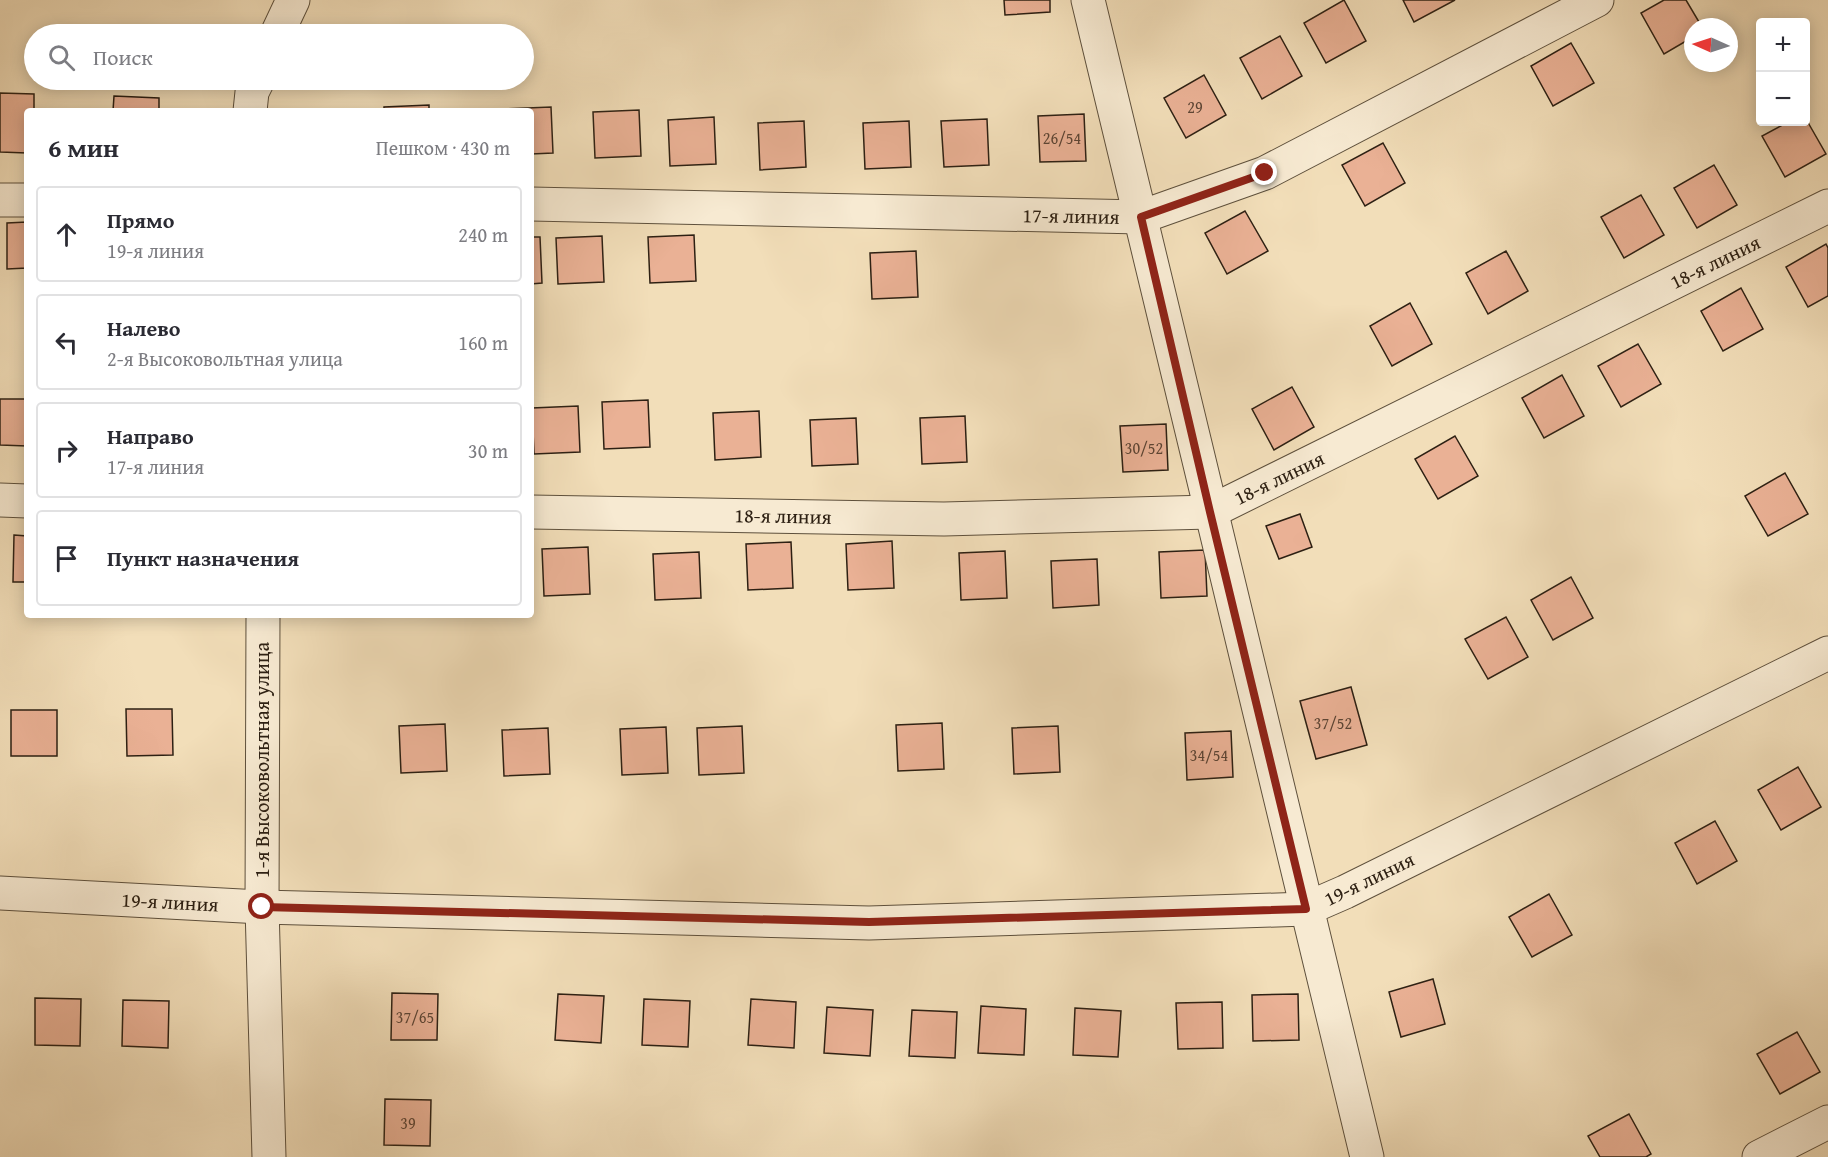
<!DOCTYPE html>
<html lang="ru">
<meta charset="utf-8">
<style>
body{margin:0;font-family:"Gentium Book Plus",serif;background:#f2f2f3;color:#2b2b33}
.controls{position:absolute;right:18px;top:18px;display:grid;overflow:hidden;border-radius:6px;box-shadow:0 3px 15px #0003}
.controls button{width:54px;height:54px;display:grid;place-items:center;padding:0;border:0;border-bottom:2px solid #e1e1e2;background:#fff;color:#2b2b33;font:30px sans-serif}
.compass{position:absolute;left:1684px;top:18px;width:54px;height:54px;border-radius:50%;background:#fff;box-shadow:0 3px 15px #0003;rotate:273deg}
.stop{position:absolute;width:18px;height:18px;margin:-14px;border:4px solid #8f2418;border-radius:50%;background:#fff}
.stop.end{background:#8f2418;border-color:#fff;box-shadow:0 2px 6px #0008}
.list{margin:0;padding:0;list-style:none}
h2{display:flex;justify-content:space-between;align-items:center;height:78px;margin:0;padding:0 24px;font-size:26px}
h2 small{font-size:20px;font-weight:400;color:#7c7c81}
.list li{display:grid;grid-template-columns:39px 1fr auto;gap:18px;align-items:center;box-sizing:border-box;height:96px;margin:0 12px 12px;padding:0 12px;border:2px solid #e1e1e2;border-radius:6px}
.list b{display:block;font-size:22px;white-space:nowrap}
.list p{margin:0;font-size:20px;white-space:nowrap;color:#7c7c81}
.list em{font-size:20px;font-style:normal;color:#7c7c81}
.icon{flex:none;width:33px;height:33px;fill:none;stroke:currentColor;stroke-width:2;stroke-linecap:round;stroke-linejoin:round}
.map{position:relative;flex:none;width:1828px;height:1157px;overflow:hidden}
.search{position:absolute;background:#fff;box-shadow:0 3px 15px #0003;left:24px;top:24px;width:510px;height:66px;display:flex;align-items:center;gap:15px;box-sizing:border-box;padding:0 21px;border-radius:33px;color:#7c7c81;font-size:22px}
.panel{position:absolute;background:#fff;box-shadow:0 3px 15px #0003;left:24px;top:108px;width:510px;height:510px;border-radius:6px}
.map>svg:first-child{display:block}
</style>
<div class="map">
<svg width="1828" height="1157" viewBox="0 0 1828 1157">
<rect width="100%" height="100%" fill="#f2deb9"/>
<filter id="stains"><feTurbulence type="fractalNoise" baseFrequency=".00333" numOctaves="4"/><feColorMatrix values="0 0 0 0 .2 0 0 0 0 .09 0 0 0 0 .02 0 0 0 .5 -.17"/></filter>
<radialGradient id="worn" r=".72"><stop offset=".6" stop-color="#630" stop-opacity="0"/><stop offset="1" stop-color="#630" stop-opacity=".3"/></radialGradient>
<g fill="#eab195" stroke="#2d2013" stroke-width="1.5">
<path d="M1004 0H1050V12L1005 15Z"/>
<path d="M1344 0 1366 41 1326 63 1304 23Z"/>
<path d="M1403 0H1455L1414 22Z"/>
<path d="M1664 0H1686L1702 27H1693V37L1664 54 1641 13Z"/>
<path d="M1280 36 1302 76 1262 99 1240 58Z"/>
<path d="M1571 43 1594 83 1553 106 1531 66Z"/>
<path d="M1204 75 1226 115 1186 138 1164 98Z"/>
<path d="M0 93 34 94V111H27V153L0 152Z"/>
<path d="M114 96 159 98V111H113Z"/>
<path d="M429 105V111H384V107Z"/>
<path d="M551 107 553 153 531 154V111H506L505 109Z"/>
<path d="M639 110 641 156 595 158 593 112Z"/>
<path d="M1084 114 1086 161 1040 162 1038 116Z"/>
<path d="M714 117 716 164 670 166 668 120Z"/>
<path d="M987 119 989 165 944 167 941 121Z"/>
<path d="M1806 119 1826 154 1785 177 1762 136 1788 122H1806Z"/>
<path d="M804 121 806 167 760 170 758 123Z"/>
<path d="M909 121 911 167 865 169 863 123Z"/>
<path d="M1383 143 1405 183 1365 206 1342 165Z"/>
<path d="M1714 165 1737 205 1697 228 1674 188Z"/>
<path d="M1641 195 1664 235 1624 258 1601 217Z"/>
<path d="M1245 211 1268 251 1227 274 1205 233Z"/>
<path d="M27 222V268L7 269V223Z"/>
<path d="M694 235 696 281 650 283 648 237Z"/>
<path d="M602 236 604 282 558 284 556 238Z"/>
<path d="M531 237H540L542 283 531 284Z"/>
<path d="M1826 244 1828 248V296L1808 307 1786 267Z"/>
<path d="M916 251 918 297 872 299 870 253Z"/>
<path d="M1506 251 1528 291 1488 314 1466 273Z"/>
<path d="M1741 288 1763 329 1723 351 1701 311Z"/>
<path d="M1410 303 1432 344 1392 366 1370 326Z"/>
<path d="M1638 344 1661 384 1621 407 1598 366Z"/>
<path d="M1562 375 1584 416 1544 438 1522 398Z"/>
<path d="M1292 387 1314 427 1274 450 1252 409Z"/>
<path d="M0 399H27V446L0 445Z"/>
<path d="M648 400 650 447 604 449 602 402Z"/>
<path d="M578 406 580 452 534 454 532 408Z"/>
<path d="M759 411 761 457 715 460 713 413Z"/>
<path d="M965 416 967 462 922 464 920 418Z"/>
<path d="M856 418 858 464 812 466 810 420Z"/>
<path d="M1166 424 1168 470 1123 472 1120 426Z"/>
<path d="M1455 436 1478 476 1438 499 1415 459Z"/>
<path d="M1785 473 1808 514 1768 536 1745 496Z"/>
<path d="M1300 514 1312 547 1279 559 1266 526Z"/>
<path d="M14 535 27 536V582H13Z"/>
<path d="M892 541 894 588 848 590 846 544Z"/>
<path d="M791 542 793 588 748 590 746 544Z"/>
<path d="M588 547 590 594 544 596 542 549Z"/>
<path d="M1205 550 1207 596 1161 598 1159 552Z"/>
<path d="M1005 551 1007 598 961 600 959 553Z"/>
<path d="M699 552 701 598 655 600 653 554Z"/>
<path d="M1097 559 1099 605 1053 608 1051 561Z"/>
<path d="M1571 577 1593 618 1553 640 1531 600Z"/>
<path d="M1506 617 1528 657 1488 679 1465 639Z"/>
<path d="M1351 687 1367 745 1316 759 1300 701Z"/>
<path d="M126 709H172L173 755 127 756Z"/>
<rect x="11" y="710" width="46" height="46"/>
<path d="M942 723 944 769 898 771 896 725Z"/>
<path d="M445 724 447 771 401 773 399 726Z"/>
<path d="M742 726 744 773 699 775 697 728Z"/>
<path d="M1058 726 1060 772 1014 774 1012 728Z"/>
<path d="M666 727 668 773 622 775 620 729Z"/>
<path d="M548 728 550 774 504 776 502 730Z"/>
<path d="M1231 731 1233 777 1187 780 1185 733Z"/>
<path d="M1798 767 1821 807 1781 830 1758 790Z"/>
<path d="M1715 821 1737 861 1697 884 1675 843Z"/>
<path d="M1549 894 1572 935 1532 957 1509 917Z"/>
<path d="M1433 979 1445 1024 1401 1037 1389 992Z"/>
<path d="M392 993 438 994 437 1040H391Z"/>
<path d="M558 994 604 996 601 1043 555 1040Z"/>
<path d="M1298 994 1299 1040 1253 1041 1252 995Z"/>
<path d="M35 998 81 999 80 1046 35 1045Z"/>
<path d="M644 999 690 1001 688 1047 642 1045Z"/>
<path d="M751 999 796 1002 794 1048 748 1045Z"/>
<path d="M123 1000 169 1001 168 1048 122 1046Z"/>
<path d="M1222 1002 1223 1048 1178 1049 1176 1003Z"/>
<path d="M981 1006 1026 1009 1024 1055 978 1053Z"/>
<path d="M827 1007 873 1010 870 1056 824 1053Z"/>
<path d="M1075 1008 1121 1011 1118 1057 1073 1055Z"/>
<path d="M912 1010 957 1012 955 1058 909 1056Z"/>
<path d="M1797 1032 1820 1072 1780 1094 1757 1054Z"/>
<path d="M385 1099 431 1100 430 1146 384 1145Z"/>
<path d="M1629 1114 1651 1154 1646 1157H1600L1588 1136Z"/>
</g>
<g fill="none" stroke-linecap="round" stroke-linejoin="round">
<defs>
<g id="minor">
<path d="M1088 0 1367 1157"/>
<path d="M277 34 293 0"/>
<path d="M250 111 252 92 258 80"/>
<path d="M0 200H27"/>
<path d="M531 204 1141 217 1265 173 1597 0"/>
<path d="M0 500 27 501"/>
<path d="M531 512 944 519 1210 512 1828 206"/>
<path d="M263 615 262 907 269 1157"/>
<path d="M0 893 262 907 869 923 1306 909 1345 892 1828 653"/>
<path d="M1759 1157 1828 1122"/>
</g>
</defs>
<use href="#minor" stroke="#5e503c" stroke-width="35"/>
<use href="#minor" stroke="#f7ead2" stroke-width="33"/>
</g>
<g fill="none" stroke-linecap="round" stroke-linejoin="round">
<path stroke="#8f2418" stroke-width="8" d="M262 907 869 922 1306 909 1210 512 1141 217 1265 173"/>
</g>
<g text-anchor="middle" stroke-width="6" stroke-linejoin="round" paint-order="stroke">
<g font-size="16" fill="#5c4434">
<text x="1195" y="113">29</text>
<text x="1062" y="144">26/54</text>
<text x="1144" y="454">30/52</text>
<text x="1333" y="729">37/52</text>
<text x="1209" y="761">34/54</text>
<text x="415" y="1023">37/65</text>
<text x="408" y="1129">39</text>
</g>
<g font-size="20" fill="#2d2013" stroke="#f7ead2">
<text transform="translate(1071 216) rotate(1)" y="7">17-я линия</text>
<text transform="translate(1715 262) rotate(-26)" y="7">18-я линия</text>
<text transform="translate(1279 478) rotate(-26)" y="7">18-я линия</text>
<text transform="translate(783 516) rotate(1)" y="7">18-я линия</text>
<text transform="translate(262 760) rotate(-90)" y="7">1-я Высоковольтная улица</text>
<text transform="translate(1369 879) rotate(-26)" y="7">19-я линия</text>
<text transform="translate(170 902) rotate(3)" y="7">19-я линия</text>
</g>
</g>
<rect width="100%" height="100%" filter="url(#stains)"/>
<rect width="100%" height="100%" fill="url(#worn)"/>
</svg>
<div class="controls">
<button>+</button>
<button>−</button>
</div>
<svg class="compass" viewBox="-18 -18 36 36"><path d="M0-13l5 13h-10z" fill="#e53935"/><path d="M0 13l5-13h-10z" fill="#7c7c81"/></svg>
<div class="stop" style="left:262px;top:907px"></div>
<div class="stop end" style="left:1265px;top:173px"></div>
<div class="search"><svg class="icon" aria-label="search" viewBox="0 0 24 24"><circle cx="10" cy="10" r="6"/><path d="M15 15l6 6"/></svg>Поиск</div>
<section class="panel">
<h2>6 мин<small>Пешком · 430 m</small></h2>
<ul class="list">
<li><svg class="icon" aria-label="ahead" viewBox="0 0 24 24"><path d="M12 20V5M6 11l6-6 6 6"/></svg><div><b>Прямо</b><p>19-я линия</p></div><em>240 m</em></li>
<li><svg class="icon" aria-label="left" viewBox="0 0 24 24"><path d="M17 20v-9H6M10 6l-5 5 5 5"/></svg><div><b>Налево</b><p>2-я Высоковольтная улица</p></div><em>160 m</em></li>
<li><svg class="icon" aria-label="right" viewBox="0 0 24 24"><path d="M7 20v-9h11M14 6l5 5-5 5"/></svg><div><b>Направо</b><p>17-я линия</p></div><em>30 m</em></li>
<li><svg class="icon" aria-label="arrive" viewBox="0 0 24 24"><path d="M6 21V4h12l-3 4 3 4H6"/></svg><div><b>Пункт назначения</b></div></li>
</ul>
</section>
</div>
